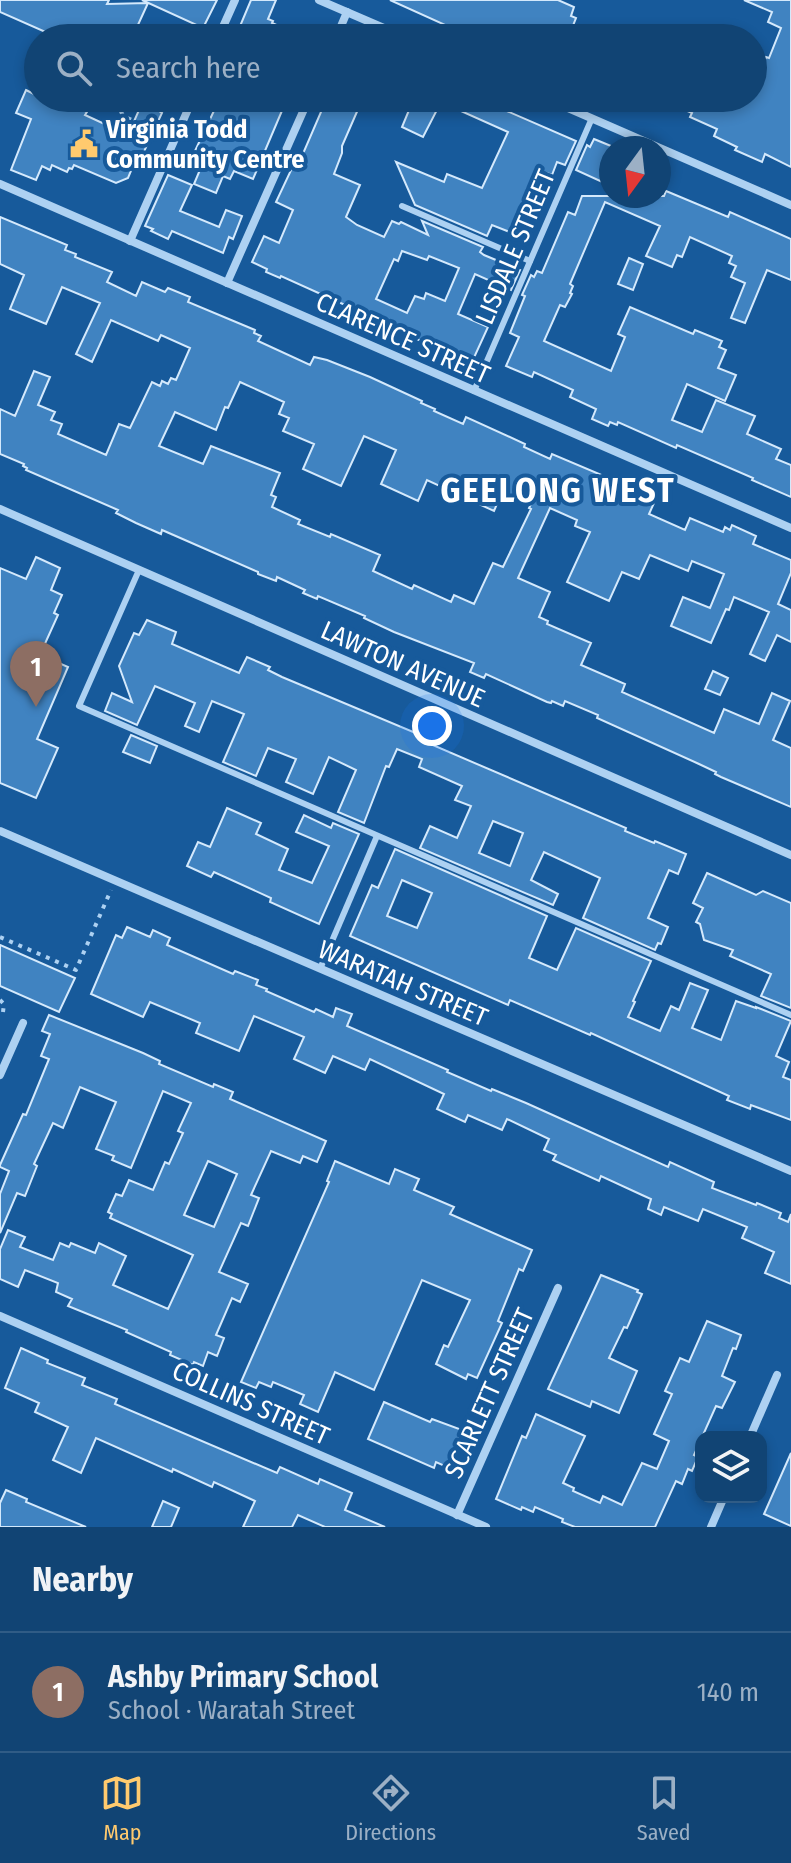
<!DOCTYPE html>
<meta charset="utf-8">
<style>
body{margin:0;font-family:"Fira Sans Condensed",sans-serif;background:#1a4b79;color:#f1f3f6}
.controls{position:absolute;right:24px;bottom:24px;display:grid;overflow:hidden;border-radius:16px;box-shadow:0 4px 12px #0003}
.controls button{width:72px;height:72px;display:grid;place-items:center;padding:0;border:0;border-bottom:2px solid #305c86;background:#114474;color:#f1f3f6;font:40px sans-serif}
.compass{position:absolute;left:599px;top:136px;width:72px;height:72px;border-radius:50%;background:#114474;box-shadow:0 4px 12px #0003;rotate:195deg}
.you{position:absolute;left:432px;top:726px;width:28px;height:28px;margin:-20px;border:6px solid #fff;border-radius:50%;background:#1a73e8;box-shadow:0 0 0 12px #1a73e833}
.badge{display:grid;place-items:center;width:52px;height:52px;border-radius:50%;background:#ffca6e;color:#fff;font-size:26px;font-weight:700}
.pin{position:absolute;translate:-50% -66px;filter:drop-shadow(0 2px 4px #0008)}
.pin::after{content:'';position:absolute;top:42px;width:28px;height:24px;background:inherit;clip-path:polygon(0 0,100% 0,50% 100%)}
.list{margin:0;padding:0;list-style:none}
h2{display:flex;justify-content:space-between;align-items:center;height:104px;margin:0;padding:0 32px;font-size:34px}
h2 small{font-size:26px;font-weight:400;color:#9cb0c5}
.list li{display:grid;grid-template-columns:52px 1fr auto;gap:24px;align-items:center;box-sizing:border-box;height:120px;padding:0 32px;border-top:2px solid #305c86}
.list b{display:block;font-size:30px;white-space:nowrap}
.list p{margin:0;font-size:26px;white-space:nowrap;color:#9cb0c5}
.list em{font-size:26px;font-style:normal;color:#9cb0c5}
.icon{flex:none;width:44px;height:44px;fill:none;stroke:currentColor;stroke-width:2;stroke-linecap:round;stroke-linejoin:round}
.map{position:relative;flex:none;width:791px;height:1527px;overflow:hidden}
.search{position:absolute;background:#114474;box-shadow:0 4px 12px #0003;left:24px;right:24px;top:24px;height:88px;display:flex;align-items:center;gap:20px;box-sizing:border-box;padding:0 28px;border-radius:44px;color:#9cb0c5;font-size:30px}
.sheet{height:224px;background:#114474}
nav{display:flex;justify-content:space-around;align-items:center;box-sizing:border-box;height:112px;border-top:2px solid #305c86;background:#114474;font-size:22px;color:#9cb0c5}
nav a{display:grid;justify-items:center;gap:4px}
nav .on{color:#ffca6e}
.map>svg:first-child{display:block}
</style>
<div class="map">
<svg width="791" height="1527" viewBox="0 0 791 1527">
<rect width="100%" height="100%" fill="#175a9b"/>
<g fill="#4083c1" stroke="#d4e9fc" stroke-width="2" fill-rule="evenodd">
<path d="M0 0H109L107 4 148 3 132 38H59L0 12Z"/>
<path d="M142 0H217L203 28Z"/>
<path d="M251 0H276L268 19 273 21 272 23 306 38H235Z"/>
<path d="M390 0H558L574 7 571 16 576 18 568 38H486L457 27 456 30Z"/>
<path d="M744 0H791V167L765 154 762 162 735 150 737 147 714 136 717 129 690 117 692 113 658 98H753V78L757 80 766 57 769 58 781 28 768 22 772 12Z"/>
<path d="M26 90 38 96V98H71L68 104 87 112 85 115 113 128 117 119 132 126 143 101 162 113 142 156 138 154 128 178 116 183 74 165 72 169 69 168 67 172 52 165 50 170 42 166 36 180 11 170 31 119 16 113Z"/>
<path d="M220 98H264L284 106 253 179 234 171 230 179 223 176 216 193 194 184 205 158 194 153Z"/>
<path d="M327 98H363L342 146V153L334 174 360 185 346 217 357 225 384 237 392 221 399 224 401 222 428 235 422 221 483 247 480 252 484 255 520 270 511 290 475 274 458 314 488 327 472 362 412 337 376 320 374 324 351 315 354 309 281 276 280 278 266 272 267 269 252 262 264 236 279 243 293 210 276 202 292 168 296 170ZM402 251 427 260 429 256 459 268 445 301 426 293 424 299 415 296 407 313 376 299 394 259 398 261Z"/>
<path d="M414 98H489L502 104 500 108 576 141 565 165 557 162 552 175 547 173 520 236 492 225 487 236 415 205 396 162 444 182 447 174 482 188 508 132 441 102 423 137 402 127Z"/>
<path d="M594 139 611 146V186L576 170 587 145 590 147Z"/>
<path d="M168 175 192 185 180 211 219 227 226 210 242 216 233 239 229 237 223 253 172 231 168 239 151 231 153 229 145 226Z"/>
<path d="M666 191 728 217 730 212 791 239V280L767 270 745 323 731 318 745 283 731 277 736 266 729 263 732 256 690 237 682 257 677 255 672 267 646 256 660 226 605 202 570 284 573 286 570 293 572 294 565 307 560 305 544 341 611 371 625 337 618 334 630 307 693 334 695 330 722 341 719 347 726 350 718 368 736 375 725 401 687 384 672 420 702 432 716 400 755 416 747 434 781 449 776 459 791 465V497L752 480 753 478 677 445 676 448 618 422 617 425 610 422 608 426 592 419 596 409 570 397 573 390 534 372 532 377 506 366 519 337 510 333 525 296 522 295 531 275 534 277 537 271 542 273 568 212 575 215 582 196H664Z"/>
<path d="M0 217 67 245 65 250 76 254 75 257 112 272 107 282 136 296 142 282 165 292 168 288 190 297 188 302 255 330 254 333 261 336 258 341 310 365 314 357 327 360 370 377 422 401 421 403 435 409 434 411 463 424 466 417 525 444 524 447 550 459 552 454 611 479 609 483 654 503 649 514 685 530 690 518 723 532 725 527 730 530 732 525 756 536 753 544 791 560V573L778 604 791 610V642L777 635 765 661 750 654 769 612 734 597 729 610 726 609 711 643 671 626 683 597 710 608 724 574 692 561 688 571 650 555 639 579 622 572 609 601 567 582 590 532 575 526 577 520 550 508 518 578 550 592 539 617 548 621 547 624 591 643 581 665 625 684 622 692 714 733 724 709 759 724 772 693 790 701 773 740 791 748V807L721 777 715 774 716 772 699 764 597 718 598 715 565 701 563 706 552 701 551 703 547 702 486 674 484 678 470 672 474 663 394 632 364 618 365 616 318 596 317 599 303 593 305 590 277 577 276 581 258 574V572L162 530 161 534 136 523 116 513 118 510 26 470 27 468 23 466 24 464 0 454V409L15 416 34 371 50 377 38 405 55 412 51 420 62 424 58 434 106 455 119 424 130 428 152 382 160 386 162 381 168 384 171 378 176 380 190 348 161 335 158 341 111 320 92 362 76 354 100 303 62 287 46 324 10 309 24 275 0 264ZM240 382 284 402 279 414 289 418 283 431 314 444 303 469 341 486 364 436 396 450 381 484 418 501 427 480 494 511 502 492 531 504 529 508 531 509 503 567 493 563 474 604 454 595 451 602 414 585 412 589 373 571 380 555 331 534 330 537 298 524 300 520 272 507 276 497 271 495 280 473 211 446 203 464 159 446 175 412 216 430 225 407 228 408Z"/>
<path d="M629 258 643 264 633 290 618 284Z"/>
<path d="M36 557 60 568 51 590 62 595 54 613 58 615 43 648 55 653 52 660 68 667 37 739 58 748 36 798 0 783V568L26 579Z"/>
<path d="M147 620 176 632 172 644 239 673 247 657 270 667 268 670 282 677 430 739 428 743 626 828 625 831 654 843 655 841 686 854 678 874 669 870 648 918 668 927 661 944 658 943 655 950 583 918 600 878 544 852 531 880 558 894 553 905 420 848 430 826 457 838 471 806 455 800 462 786 419 767 422 759 397 749 389 767 386 766 364 823 338 812 356 770 329 757 313 794 286 782 296 759 268 748 256 776 223 762 244 714 212 701 199 732 185 726 195 703 155 686 137 725 105 711 112 693 132 702 119 666 134 633 139 635ZM493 821 523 833 510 866 479 853Z"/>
<path d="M713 671 728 678 720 695 705 689Z"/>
<path d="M131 735 157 746 150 763 123 752Z"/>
<path d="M227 808 261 823 256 834 288 849 279 870 312 883 329 846 296 832 304 815 331 828 333 823 359 834 319 924 270 902 271 898 214 872 211 877 187 866 198 842 210 847Z"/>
<path d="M395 849 547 916 529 958 557 970 576 928 651 961 633 1001 635 1002 628 1017 660 1031 671 1006 679 1010 690 983 708 990 692 1028 721 1040 736 1001 756 1008V1007L791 1021 776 1056 789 1062 783 1077 791 1080V1120L751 1105 750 1109 727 1100 729 1096 591 1033 590 1035 510 1000 508 1005 350 936 372 885 378 888ZM402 880 432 893 417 928 387 916Z"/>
<path d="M707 873 756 895 763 891 791 903V1008L761 996 771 974 730 956 733 950 704 940 700 924 696 922 703 908 693 903Z"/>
<path d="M127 927 150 937 153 930 170 938 167 945 233 974 235 971 258 980 256 985 267 989 266 991 314 1012 316 1009 333 1017 336 1008 352 1014 347 1026 448 1070 447 1072 491 1091 492 1089 526 1103 668 1167 670 1162 714 1182 712 1188 756 1205 757 1203 781 1213 779 1218 788 1222 791 1214V1284L765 1273 774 1252 742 1238 747 1227 703 1209 698 1221 664 1207 661 1215 648 1209 651 1199 642 1195 601 1176 599 1181 553 1160 556 1155 544 1150 549 1139 507 1119 502 1130 468 1115 465 1122 437 1109 444 1094 370 1059 365 1070 333 1056 325 1073 294 1059 304 1037 254 1016 239 1051 196 1033 200 1023 150 1002 143 1017 91 994 116 935 122 938Z"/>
<path d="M0 945 75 978 59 1012 0 986Z"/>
<path d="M49 1015 143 1053 160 1061 159 1064 213 1087 214 1084 233 1092 230 1099 326 1141 317 1162 303 1156 300 1163 271 1151 251 1195 259 1198 248 1226 241 1223 219 1272 248 1284 240 1302 232 1298 216 1335 224 1338 217 1356 208 1352 203 1366 194 1362 193 1365 170 1355 171 1352 126 1332 127 1330 68 1306 72 1299 56 1292 58 1283 25 1270 18 1287 0 1279V1249L8 1230 25 1237 20 1247 53 1260 60 1243 69 1247 71 1243 95 1253 99 1243 126 1256 113 1285 168 1309 193 1255 110 1218 112 1214 108 1212 116 1194 122 1196 129 1180 153 1190 165 1162 169 1164 183 1133 178 1131 191 1103 163 1091 131 1168 112 1160 114 1156 96 1149 116 1102 80 1087 63 1128 53 1123 34 1164 37 1166 25 1196 17 1193 0 1233V1194L9 1171 0 1167V1165L23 1114 26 1115 49 1059 41 1056 50 1034 42 1031ZM208 1161 237 1174 214 1227 184 1215Z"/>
<path d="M335 1161 389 1184 395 1169 419 1179 414 1190 454 1207 450 1214 532 1250 523 1271 519 1269 498 1321 502 1323 477 1378 468 1374 466 1379 436 1364 444 1345 448 1347 470 1300 422 1280 374 1390 335 1372 318 1412 300 1404 304 1395 273 1382 271 1387 259 1382 256 1388 241 1382 329 1182 327 1181Z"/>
<path d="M601 1275 638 1290 637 1292 642 1294 627 1328 624 1327 609 1358 637 1371 619 1413 592 1401 590 1407 548 1389Z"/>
<path d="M707 1321 741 1335 736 1349 733 1348 722 1376 735 1382 722 1408 716 1406 694 1455 698 1457 692 1471 688 1469 682 1484 676 1481 655 1527H575L562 1522 563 1519 535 1507 533 1512 522 1507 521 1510 496 1499 522 1436 526 1438 536 1414 585 1436 563 1483 574 1488 573 1491 600 1503 603 1496 622 1505 642 1463 657 1469 669 1441 654 1434 672 1394 665 1391 680 1358 689 1362Z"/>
<path d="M21 1348 48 1360 47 1363 85 1378 82 1385 117 1399 115 1404 277 1473 280 1467 318 1484 320 1479 352 1493 345 1510 385 1527H325L298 1515 292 1527H243L255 1501 214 1482 212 1487 173 1469 172 1472 96 1438 81 1473 53 1460 68 1427 35 1412 39 1403 5 1388Z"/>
<path d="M384 1402 430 1422 432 1419 462 1430 447 1467 436 1462 434 1468 368 1439Z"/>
<path d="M791 1453V1526L764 1514Z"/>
<path d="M6 1490 27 1499 26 1502 86 1527H0V1503Z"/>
<path d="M163 1501 179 1508 171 1527H152Z"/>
</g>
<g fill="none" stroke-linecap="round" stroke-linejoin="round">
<g stroke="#add1f2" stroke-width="4" stroke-dasharray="4 6" stroke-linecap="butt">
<path d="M117 102 123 116 165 135"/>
<path d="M0 937 76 970 111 890"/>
<path d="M0 1000 4 1004 3 1012"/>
</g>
<g stroke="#add1f2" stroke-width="6">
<path d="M402 206 530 261"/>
<path d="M474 391 592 118"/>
<path d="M139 570 79 706 791 1015"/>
<path d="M320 969 377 836"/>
</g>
<g stroke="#add1f2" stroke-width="8">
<path d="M319 0 407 38"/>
<path d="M218 38 235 0"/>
<path d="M336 38 347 12"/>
<path d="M545 98 791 205"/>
<path d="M0 184 791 528"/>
<path d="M130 241 193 98"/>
<path d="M227 283 309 98"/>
<path d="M0 509 791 855"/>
<path d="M0 831 791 1171"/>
<path d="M0 1075 23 1023"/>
<path d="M0 1316 486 1527"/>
<path d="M750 1437 777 1375"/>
<path d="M457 1515 558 1288"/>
<path d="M711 1527 724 1497"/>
</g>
</g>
<defs>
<symbol id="civic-bare" viewBox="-9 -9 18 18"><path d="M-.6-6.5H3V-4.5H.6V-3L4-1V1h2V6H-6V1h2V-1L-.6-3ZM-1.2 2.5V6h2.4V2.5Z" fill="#ffca6e" stroke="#175a9b" stroke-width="2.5" paint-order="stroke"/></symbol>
</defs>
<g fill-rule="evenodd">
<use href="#civic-bare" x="64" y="124" width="40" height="40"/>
</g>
<g text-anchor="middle" stroke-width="8" stroke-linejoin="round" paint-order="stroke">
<g font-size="26" font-weight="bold" fill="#fff" stroke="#175a9b" text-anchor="start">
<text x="106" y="138">Virginia Todd<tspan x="106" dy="30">Community Centre</tspan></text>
</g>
<g font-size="26" fill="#fff" stroke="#175a9b">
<text transform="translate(515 247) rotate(-67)" y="9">LISDALE STREET</text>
<text transform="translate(403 338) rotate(24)" y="9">CLARENCE STREET</text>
<text transform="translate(403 664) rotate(24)" y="9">LAWTON AVENUE</text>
<text transform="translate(403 983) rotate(23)" y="9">WARATAH STREET</text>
<text transform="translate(489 1393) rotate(-66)" y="9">SCARLETT STREET</text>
<text transform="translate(251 1403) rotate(24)" y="9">COLLINS STREET</text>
</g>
<g font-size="34" font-weight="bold" letter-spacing="2" fill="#fff" stroke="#175a9b">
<text x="558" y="502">GEELONG WEST</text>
</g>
</g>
</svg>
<div class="controls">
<button><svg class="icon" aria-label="layers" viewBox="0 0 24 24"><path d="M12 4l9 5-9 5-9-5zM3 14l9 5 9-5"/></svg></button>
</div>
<svg class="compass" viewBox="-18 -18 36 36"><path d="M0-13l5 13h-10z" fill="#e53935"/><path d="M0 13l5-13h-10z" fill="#9cb0c5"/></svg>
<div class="you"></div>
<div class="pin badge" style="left:36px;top:707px;background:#8d6e63">1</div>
<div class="search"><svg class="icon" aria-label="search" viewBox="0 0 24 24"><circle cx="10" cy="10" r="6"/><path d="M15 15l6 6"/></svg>Search here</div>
</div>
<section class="sheet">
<h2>Nearby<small></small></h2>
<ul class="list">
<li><span class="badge" style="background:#8d6e63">1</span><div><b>Ashby Primary School</b><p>School · Waratah Street</p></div><em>140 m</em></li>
</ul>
</section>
<nav>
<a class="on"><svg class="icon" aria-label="map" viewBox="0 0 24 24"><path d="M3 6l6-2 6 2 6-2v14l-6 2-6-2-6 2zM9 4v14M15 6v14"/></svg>Map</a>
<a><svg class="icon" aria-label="directions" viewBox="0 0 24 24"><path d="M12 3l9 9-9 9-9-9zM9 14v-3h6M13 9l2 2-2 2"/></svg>Directions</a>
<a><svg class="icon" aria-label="saved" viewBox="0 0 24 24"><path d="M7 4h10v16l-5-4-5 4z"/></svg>Saved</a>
</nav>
